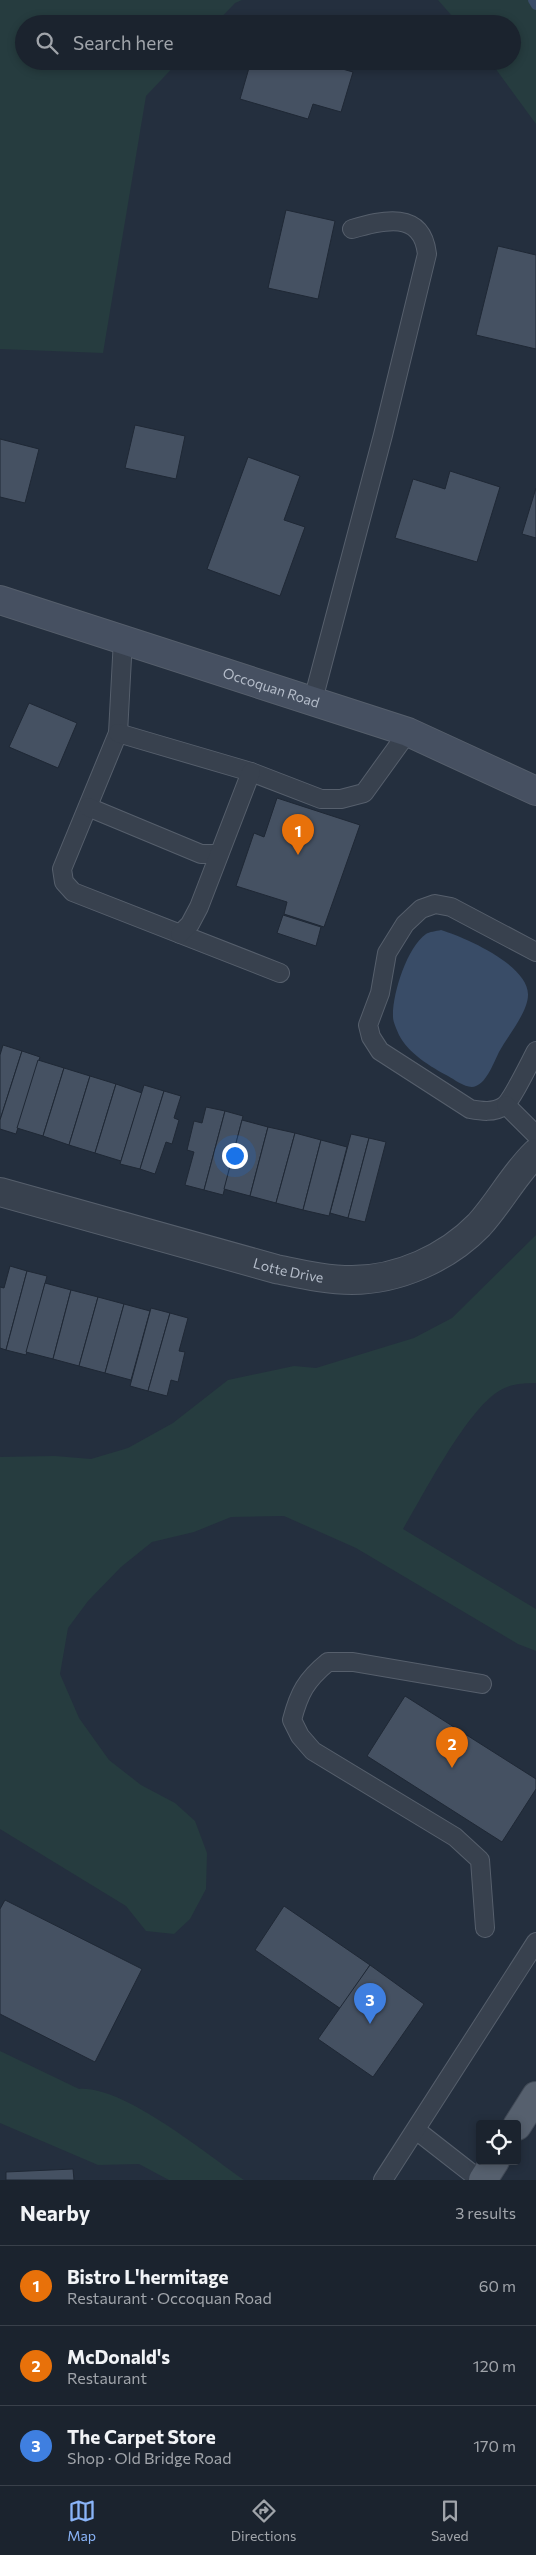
<!DOCTYPE html>
<meta charset="utf-8">
<style>
body{margin:0;font-family:Commissioner,sans-serif;background:#282f3a;color:#f1f3f6}
.controls{position:absolute;right:15px;bottom:15px;display:grid;overflow:hidden;border-radius:5px;box-shadow:0 2px 8px #0003}
.controls button{width:45px;height:45px;display:grid;place-items:center;padding:0;border:0;border-bottom:1px solid #39404a;background:#1b232e;color:#f1f3f6;font:25px sans-serif}
.you{position:absolute;left:234px;top:1155px;width:18px;height:18px;margin:-12px;border:4px solid #fff;border-radius:50%;background:#1a73e8;box-shadow:0 0 0 8px #1a73e833}
.badge{display:grid;place-items:center;width:32px;height:32px;border-radius:50%;background:#8ab4f8;color:#fff;font-size:16px;font-weight:700}
.pin{position:absolute;translate:-50% -41px;filter:drop-shadow(0 1px 2px #0008)}
.pin::after{content:'';position:absolute;top:26px;width:18px;height:15px;background:inherit;clip-path:polygon(0 0,100% 0,50% 100%)}
.list{margin:0;padding:0;list-style:none}
h2{display:flex;justify-content:space-between;align-items:center;height:65px;margin:0;padding:0 20px;font-size:21px}
h2 small{font-size:16px;font-weight:400;color:#a0a4aa}
.list li{display:grid;grid-template-columns:32px 1fr auto;gap:15px;align-items:center;box-sizing:border-box;height:80px;padding:0 20px;border-top:1px solid #39404a}
.list b{display:block;font-size:19px;white-space:nowrap}
.list p{margin:0;font-size:16px;white-space:nowrap;color:#a0a4aa}
.list em{font-size:16px;font-style:normal;color:#a0a4aa}
.icon{flex:none;width:28px;height:28px;fill:none;stroke:currentColor;stroke-width:2;stroke-linecap:round;stroke-linejoin:round}
.map{position:relative;flex:none;width:536px;height:2180px;overflow:hidden}
.search{position:absolute;background:#1b232e;box-shadow:0 2px 8px #0003;left:15px;right:15px;top:15px;height:55px;display:flex;align-items:center;gap:12px;box-sizing:border-box;padding:0 18px;border-radius:28px;color:#a0a4aa;font-size:19px}
.sheet{height:305px;background:#1b232e}
nav{display:flex;justify-content:space-around;align-items:center;box-sizing:border-box;height:70px;border-top:1px solid #39404a;background:#1b232e;font-size:14px;color:#a0a4aa}
nav a{display:grid;justify-items:center;gap:2px}
nav .on{color:#8ab4f8}
.map>svg:first-child{display:block}
</style>
<div class="map">
<svg width="536" height="2180" viewBox="0 0 536 2180">
<rect width="100%" height="100%" fill="#242f3e"/>
<g fill="#263c3f">
<path d="M0 0H242L235 3 215 24H24V61H179L146 96 103 353 0 349Z"/>
<path d="M438 0H536V124L490 61H512V24H459Z"/>
<path d="M536 1235V1383C524 1383 509 1384 499 1391 466 1411 424 1494 403 1529L536 1609V1651L518 1644 356 1548 284 1516 231 1517 194 1532 152 1542 121 1567 88 1601 68 1628 60 1674 79 1718 109 1760 141 1785 175 1803 195 1821 207 1853 206 1889 190 1919 174 1934 146 1931 126 1906 0 1829V1457L55 1456 91 1459 128 1448 173 1423 228 1380 294 1366 316 1368 414 1338 452 1318Z"/>
<path d="M0 2051 79 2089C123 2085 206 2154 244 2180H169L139 2164 98 2165 0 2123Z"/>
</g>
<path fill="#394c67" d="M441 930C464 937 529 965 528 995 528 1012 507 1037 499 1052 494 1062 487 1082 476 1086 468 1090 455 1080 448 1076 431 1067 408 1053 399 1035 397 1030 393 1022 393 1017 392 995 407 947 426 934 429 932 436 931 441 930Z"/>
<g fill="none" stroke-linecap="round" stroke-linejoin="round">
<path stroke="#394c67" stroke-width="10" d="M533 0 536 5"/>
</g>
<g fill="#455162" stroke="#1f2835">
<path d="M251 61H314L353 72 341 112 313 104 308 119 240 99Z"/>
<path d="M286 210 335 221 318 299 268 288Z"/>
<path d="M498 246 536 255V349L476 335Z"/>
<path d="M135 425 185 436 176 479 125 468Z"/>
<path d="M0 439 39 449 25 503 0 497Z"/>
<path d="M248 457 300 476 284 520 305 527 280 596 207 569Z"/>
<path d="M450 471 500 487 477 562 395 538 413 479 445 489Z"/>
<path d="M536 488V538L522 534Z"/>
<path d="M29 703 77 723 58 768 9 747Z"/>
<path d="M277 798 360 825 324 927 284 914 287 902 236 886 254 833 264 837Z"/>
<path d="M283 915 321 927 316 946 277 933Z"/>
<path d="M3 1045 22 1051 0 1120V1055Z"/>
<path d="M22 1051 40 1057 16 1134 0 1129V1120Z"/>
<path d="M38 1060 64 1068 43 1136 17 1128Z"/>
<path d="M64 1068 90 1076 69 1145 43 1136Z"/>
<path d="M90 1076 116 1084 95 1153 69 1145Z"/>
<path d="M116 1084 142 1093 121 1161 95 1153Z"/>
<path d="M144 1085 164 1091 140 1169 120 1164Z"/>
<path d="M164 1091 181 1096 174 1118 179 1120 172 1144 166 1142 155 1174 140 1169Z"/>
<path d="M206 1107 225 1111 204 1190 185 1185 194 1152 187 1150 194 1121 202 1123Z"/>
<path d="M225 1111 243 1116 223 1195 204 1190Z"/>
<path d="M242 1120 268 1127 250 1196 224 1189Z"/>
<path d="M268 1127 295 1133 276 1203 250 1196Z"/>
<path d="M295 1133 321 1140 303 1210 276 1203Z"/>
<path d="M351 1134 369 1138 348 1218 330 1213Z"/>
<path d="M369 1138 386 1142 365 1222 348 1218Z"/>
<path d="M321 1140 347 1147 329 1216 303 1210Z"/>
<path d="M10 1266 27 1271 6 1350 0 1348V1287L4 1288Z"/>
<path d="M27 1271 47 1276 26 1355 6 1350Z"/>
<path d="M45 1283 71 1290 53 1359 26 1352Z"/>
<path d="M71 1290 98 1297 79 1366 53 1359Z"/>
<path d="M98 1297 124 1304 105 1373 79 1366Z"/>
<path d="M124 1304 150 1311 131 1380 105 1373Z"/>
<path d="M151 1308 170 1313 148 1391 130 1386Z"/>
<path d="M170 1313 188 1318 179 1351 185 1352 178 1382 171 1380 167 1396 148 1391Z"/>
<path d="M405 1696 536 1779V1789L502 1842 367 1756Z"/>
<path d="M5 1900 142 1969 95 2062 0 2014V1909Z"/>
<path d="M284 1906 370 1965 341 2009 255 1950Z"/>
<path d="M370 1965 424 2004 373 2077 318 2039Z"/>
<path d="M73 2169 74 2180H6V2172Z"/>
</g>
<g fill="none" stroke-linecap="round" stroke-linejoin="round">
<defs>
<g id="lane">
<path d="M123 639 118 733 62 869 64 882 73 892 280 973"/>
<path d="M313 700 383 435 427 254C422 210 383 220 352 229"/>
<path d="M118 733 251 772 321 799H341L364 793 408 732"/>
<path d="M88 807 201 854H219"/>
<path d="M180 934 190 924 199 907 251 772"/>
<path d="M536 952 451 907 435 904 421 909 405 924 387 953 380 993 368 1025 371 1037 380 1051 470 1109C481 1111 494 1113 504 1106 512 1100 530 1062 536 1051"/>
<path d="M506 1105 536 1135"/>
<path d="M482 1684 353 1662H328C306 1680 299 1693 292 1720L300 1736 313 1751 455 1837 480 1860 485 1928"/>
<path d="M416 2130 480 2180"/>
<path d="M383 2180 536 1942"/>
</g>
<g id="street">
<path id="s1" d="M0 1192 276 1269C301 1274 326 1280 352 1280 398 1280 447 1258 479 1225 500 1202 514 1174 536 1153"/>
</g>
<g id="secondary">
<path id="s2" d="M0 600 408 732 536 791"/>
</g>
<g id="primary">
<path d="M517 2126 536 2096"/>
<path d="M483 2180 495 2161"/>
</g>
</defs>
<use href="#lane" stroke="#565f6c" stroke-width="20"/>
<use href="#street" stroke="#565f6c" stroke-width="30"/>
<use href="#secondary" stroke="#565f6c" stroke-width="30"/>
<use href="#primary" stroke="#414a57" stroke-width="30"/>
<use href="#lane" stroke="#38414e" stroke-width="18"/>
<use href="#street" stroke="#38414e" stroke-width="28"/>
<use href="#secondary" stroke="#465061" stroke-width="28"/>
<use href="#primary" stroke="#56606e" stroke-width="28"/>
</g>
<g text-anchor="middle" stroke-width="5" stroke-linejoin="round" paint-order="stroke">
<g font-size="14" fill="#b4bcc9" stroke="#1d2633">
<text dy="5" stroke="none"><textPath href="#s2" startOffset="285">Occoquan Road</textPath></text>
<text dy="5" stroke="none"><textPath href="#s1" startOffset="299">Lotte Drive</textPath></text>
</g>
</g>
</svg>
<div class="controls">
<button><svg class="icon" aria-label="locate" viewBox="0 0 24 24"><circle cx="12" cy="12" r="6"/><path d="M12 2v4M12 18v4M2 12h4M18 12h4"/></svg></button>
</div>
<div class="you"></div>
<div class="pin badge" style="left:298px;top:855px;background:#e8710a">1</div>
<div class="pin badge" style="left:452px;top:1768px;background:#e8710a">2</div>
<div class="pin badge" style="left:370px;top:2024px;background:#3f7fe0">3</div>
<div class="search"><svg class="icon" aria-label="search" viewBox="0 0 24 24"><circle cx="10" cy="10" r="6"/><path d="M15 15l6 6"/></svg>Search here</div>
</div>
<section class="sheet">
<h2>Nearby<small>3 results</small></h2>
<ul class="list">
<li><span class="badge" style="background:#e8710a">1</span><div><b>Bistro L'hermitage</b><p>Restaurant · Occoquan Road</p></div><em>60 m</em></li>
<li><span class="badge" style="background:#e8710a">2</span><div><b>McDonald's</b><p>Restaurant</p></div><em>120 m</em></li>
<li><span class="badge" style="background:#3f7fe0">3</span><div><b>The Carpet Store</b><p>Shop · Old Bridge Road</p></div><em>170 m</em></li>
</ul>
</section>
<nav>
<a class="on"><svg class="icon" aria-label="map" viewBox="0 0 24 24"><path d="M3 6l6-2 6 2 6-2v14l-6 2-6-2-6 2zM9 4v14M15 6v14"/></svg>Map</a>
<a><svg class="icon" aria-label="directions" viewBox="0 0 24 24"><path d="M12 3l9 9-9 9-9-9zM9 14v-3h6M13 9l2 2-2 2"/></svg>Directions</a>
<a><svg class="icon" aria-label="saved" viewBox="0 0 24 24"><path d="M7 4h10v16l-5-4-5 4z"/></svg>Saved</a>
</nav>
